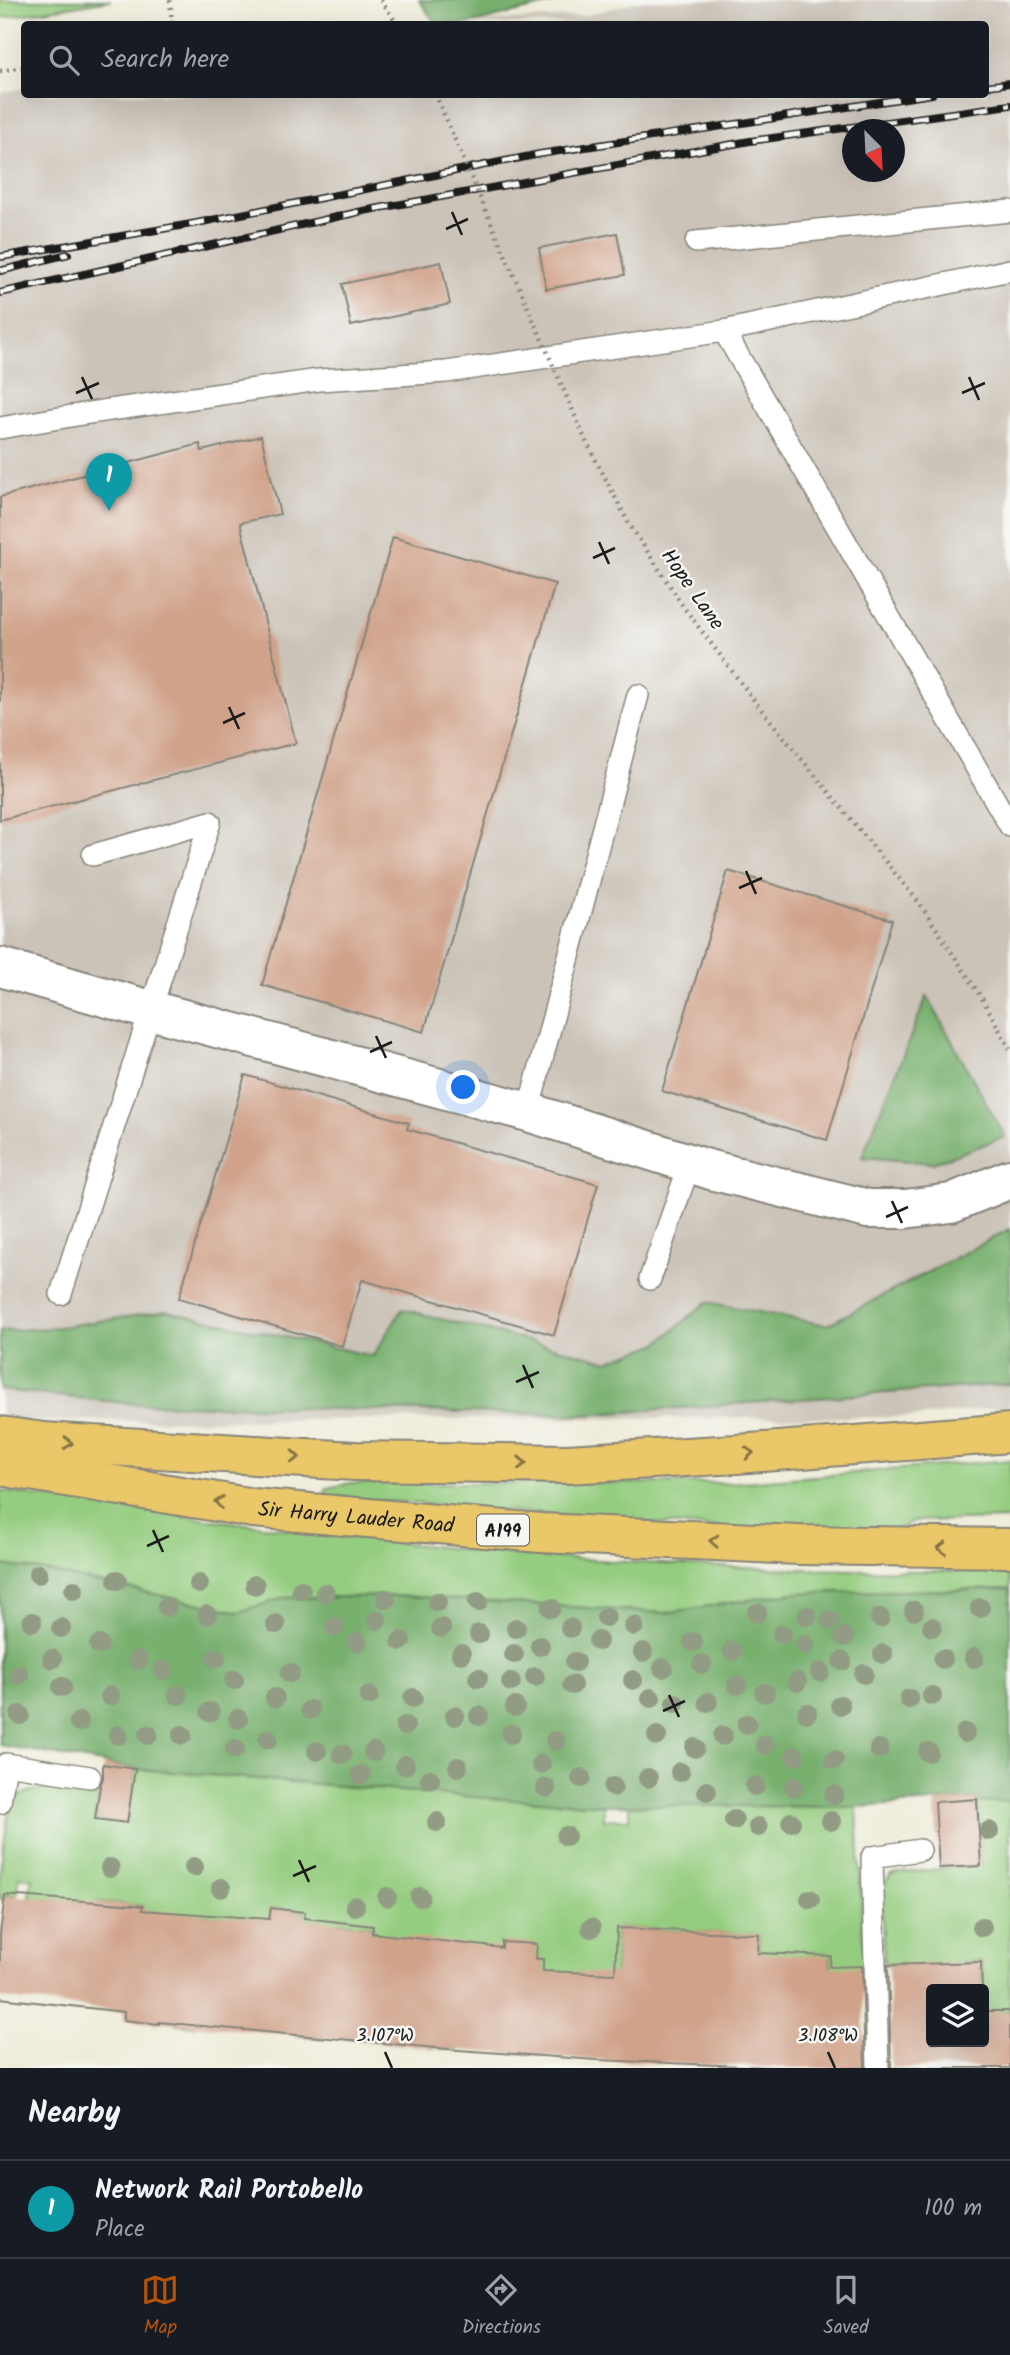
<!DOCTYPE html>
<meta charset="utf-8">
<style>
body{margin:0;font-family:Kalam,sans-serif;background:#20242c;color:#f1f3f6}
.controls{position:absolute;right:21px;bottom:21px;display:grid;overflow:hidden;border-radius:7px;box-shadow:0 7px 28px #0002}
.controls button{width:63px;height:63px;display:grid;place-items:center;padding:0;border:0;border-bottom:2px solid #363941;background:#171b24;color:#f1f3f6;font:35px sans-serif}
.compass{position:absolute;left:842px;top:119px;width:63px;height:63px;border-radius:50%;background:#171b24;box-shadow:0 7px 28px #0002;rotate:156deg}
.you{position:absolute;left:464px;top:1088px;width:24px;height:24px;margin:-18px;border:5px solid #fff;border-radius:50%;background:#1a73e8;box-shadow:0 0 0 10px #1a73e833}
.badge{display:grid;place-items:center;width:46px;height:46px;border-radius:50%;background:#b45309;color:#fff;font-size:23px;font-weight:700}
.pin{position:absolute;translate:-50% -58px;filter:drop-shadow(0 2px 4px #0008)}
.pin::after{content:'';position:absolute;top:37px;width:24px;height:21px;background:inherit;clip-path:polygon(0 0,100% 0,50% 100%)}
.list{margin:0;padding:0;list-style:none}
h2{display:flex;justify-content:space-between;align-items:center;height:91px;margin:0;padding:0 28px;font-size:30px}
h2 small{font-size:23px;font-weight:400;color:#9ea1a6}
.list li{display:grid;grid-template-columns:46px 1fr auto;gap:21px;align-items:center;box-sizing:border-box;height:98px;padding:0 28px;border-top:2px solid #363941}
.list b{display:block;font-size:26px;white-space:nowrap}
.list p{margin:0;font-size:23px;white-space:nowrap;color:#9ea1a6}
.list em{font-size:23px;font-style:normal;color:#9ea1a6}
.icon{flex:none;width:38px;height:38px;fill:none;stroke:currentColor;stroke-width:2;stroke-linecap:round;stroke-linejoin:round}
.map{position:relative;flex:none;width:1010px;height:2068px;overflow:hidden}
.search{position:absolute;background:#171b24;box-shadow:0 7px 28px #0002;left:21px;right:21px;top:21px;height:77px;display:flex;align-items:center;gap:18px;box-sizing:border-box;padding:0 24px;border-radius:7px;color:#9ea1a6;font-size:26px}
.sheet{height:189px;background:#171b24}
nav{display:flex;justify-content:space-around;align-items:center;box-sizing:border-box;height:98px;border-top:2px solid #363941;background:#171b24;font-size:19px;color:#9ea1a6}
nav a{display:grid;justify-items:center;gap:4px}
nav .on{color:#b45309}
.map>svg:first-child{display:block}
</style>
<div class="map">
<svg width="1010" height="2068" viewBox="0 0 1010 2068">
<rect width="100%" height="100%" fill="#f6f6f2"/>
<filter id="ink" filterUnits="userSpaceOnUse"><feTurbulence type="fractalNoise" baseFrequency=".0143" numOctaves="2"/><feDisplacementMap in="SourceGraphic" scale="14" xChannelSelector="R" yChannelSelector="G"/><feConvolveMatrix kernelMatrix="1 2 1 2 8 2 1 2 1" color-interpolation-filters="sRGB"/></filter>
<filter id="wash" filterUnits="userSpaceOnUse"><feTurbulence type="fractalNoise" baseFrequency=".00686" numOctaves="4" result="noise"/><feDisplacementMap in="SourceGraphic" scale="28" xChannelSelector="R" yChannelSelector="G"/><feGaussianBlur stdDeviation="1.57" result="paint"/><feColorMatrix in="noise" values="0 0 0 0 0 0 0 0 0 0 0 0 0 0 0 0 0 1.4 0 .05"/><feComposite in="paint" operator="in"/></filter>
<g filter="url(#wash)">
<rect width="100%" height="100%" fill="#efecd9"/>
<path fill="#cbc3b8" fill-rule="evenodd" d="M643 0H1010V1406L918 1417 26 1421 0 1417V93L24 88V94H986V24H443L584 16ZM852 130H894V172H852Z"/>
<g fill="#95cd80" stroke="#58744e" stroke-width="2">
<path d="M0 0H111L0 18Z"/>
<path d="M1010 1460V1519L913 1521 876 1541 324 1496 326 1488 351 1483H731Z"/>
<path d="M0 1491C154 1512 307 1533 461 1549 643 1567 827 1572 1010 1571V1589L792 1593 665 1613 403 1596 283 1598 239 1612 40 1570 0 1565Z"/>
<path d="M135 1769 473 1797 604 1805V1819H629V1805L857 1807 865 1988 830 1987 831 1956 757 1984 759 1935 617 1928 615 1977 541 1990 543 1960 536 1959 502 1943 501 1957 463 1985 458 2050 429 2047 434 2003 369 1961 373 1926 339 1922 325 2038 296 2035 307 1928 303 1927 304 1912 271 1908 269 1923 205 1915 194 2026 177 2024 180 1994 140 1932 142 1906 98 1902 95 1927 29 1897 32 1878 19 1877 16 1895 5 1894 4 1900 0 1899V1872L10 1803C33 1781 71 1790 99 1793L95 1819 127 1823Z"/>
<path d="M1010 1801V2011H1003L984 2068 981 1961 962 1962 963 1989 904 1991 903 1964 884 1965 881 1889 891 1875 899 1873 981 1865 977 1803Z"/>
</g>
<g fill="#78b06e" stroke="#4a6645" stroke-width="2">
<path d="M419 0H567L468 24H436Z"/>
<path d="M927 996 1005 1137 933 1163 862 1157Z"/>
<path d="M1010 1229V1384L582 1415 136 1404 0 1390V1331L52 1328 167 1311 373 1356 402 1309 608 1361 657 1344 707 1302 827 1325Z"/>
<path d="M0 1565 40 1570 239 1612 283 1598 403 1596 665 1613 792 1593 1010 1589V1801L977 1803V1799L857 1807 604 1805 473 1797 135 1769 0 1745Z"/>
</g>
<g id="blocks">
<g fill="#d0a28a">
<path d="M617 233 625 275 546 289 539 248Z"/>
<path d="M441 262 450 304 351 326 342 284Z"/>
<path d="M261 436 280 514 240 523 296 743 0 820V497L200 444 202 451Z"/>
<path d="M393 537 555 584 424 1032 262 985Z"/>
<path d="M728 871 892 920 827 1140 662 1091Z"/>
<path d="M245 1075 409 1123 407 1129 598 1184 554 1335 362 1280 342 1346 179 1298Z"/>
<path d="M103 1764 135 1769 127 1823 95 1819 100 1786 103 1778Z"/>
<path d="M977 1799 981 1866 939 1868 935 1802Z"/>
<path d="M5 1895 123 1904 143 1906 142 1910 269 1919 271 1908 305 1912 304 1918 373 1926 372 1933 502 1948V1942L537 1944 536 1959H543V1971L615 1974 617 1928 759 1934 758 1953 831 1956 830 1967 862 1966 865 2068H788L597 2060 458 2050 159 2022V2024L124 2020V2012L0 1998V1934Z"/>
<path d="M981 1962 982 1989H931V2042H984V2011H1010V2068H891L888 1965Z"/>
</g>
</g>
</g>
<g filter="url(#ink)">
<use href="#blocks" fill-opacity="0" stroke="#86847a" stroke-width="2"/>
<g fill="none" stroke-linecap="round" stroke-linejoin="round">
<defs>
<g id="lane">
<path d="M696 242 1010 211"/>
<path d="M724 331 1010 270"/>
<path d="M0 428 89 413 319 380 446 372 724 331 1010 826"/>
<path d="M528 1112 638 695"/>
<path d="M650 1279 690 1163"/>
<path d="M61 1294 210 822 93 855"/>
<path d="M0 1803 6 1764 90 1777"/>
<path d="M878 2068 872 1857 920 1850"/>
</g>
<path id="street" d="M0 967 150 1010 528 1112 711 1170 868 1209H905L951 1203 1010 1179"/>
<g id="primary">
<path d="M0 1436 44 1442 355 1461 567 1464 737 1454 1010 1433"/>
<path id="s1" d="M0 1466 253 1508 541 1533 799 1545 1010 1548"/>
</g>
</defs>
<use href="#lane" stroke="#86847a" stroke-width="24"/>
<use href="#street" stroke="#86847a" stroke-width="42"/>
<use href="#primary" stroke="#86847a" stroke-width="42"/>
<g stroke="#86847a" stroke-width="4.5" stroke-dasharray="2 5" stroke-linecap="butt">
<path d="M170 0 172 24"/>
<path d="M381 0 397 24"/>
<path d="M0 71 24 67"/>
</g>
<use href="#lane" stroke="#fff" stroke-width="21"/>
<use href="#street" stroke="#fff" stroke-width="38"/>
<use href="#primary" stroke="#eac769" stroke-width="38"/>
<defs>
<g id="rail">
<path d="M986 86 1010 83"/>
<path d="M0 257 197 223 540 154 932 94"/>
<path d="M0 271 68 254"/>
<path d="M0 293 363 211 750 141 1010 105"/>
</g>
</defs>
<use href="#rail" stroke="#1c1c1c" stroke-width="8"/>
<use href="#rail" stroke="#f6f6f2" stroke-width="5" stroke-dasharray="16" stroke-linecap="butt"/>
<path stroke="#86847a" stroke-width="4.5" stroke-dasharray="2 5" stroke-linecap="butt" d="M435 94 586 441 628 522 685 609 760 708 920 904 983 1000 1010 1049"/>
</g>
<g fill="#929c84">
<circle cx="38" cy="1574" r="10"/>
<circle cx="117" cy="1580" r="10"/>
<circle cx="199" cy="1584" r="10"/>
<circle cx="255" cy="1585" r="10"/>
<circle cx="74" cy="1590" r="10"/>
<circle cx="301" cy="1590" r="10"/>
<circle cx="325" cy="1593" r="10"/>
<circle cx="386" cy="1599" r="10"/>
<circle cx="437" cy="1602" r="10"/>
<circle cx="478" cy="1602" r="10"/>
<circle cx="167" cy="1607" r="10"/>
<circle cx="551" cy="1608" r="10"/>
<circle cx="980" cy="1608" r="10"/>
<circle cx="914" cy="1611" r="10"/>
<circle cx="757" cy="1613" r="10"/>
<circle cx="207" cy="1615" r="10"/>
<circle cx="807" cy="1616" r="10"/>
<circle cx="606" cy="1617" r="10"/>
<circle cx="880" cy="1618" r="10"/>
<circle cx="377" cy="1620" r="10"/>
<circle cx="830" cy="1620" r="10"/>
<circle cx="32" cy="1622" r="10"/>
<circle cx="276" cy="1624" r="10"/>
<circle cx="634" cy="1626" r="10"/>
<circle cx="335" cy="1627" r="10"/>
<circle cx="932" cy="1627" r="10"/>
<circle cx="61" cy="1628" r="10"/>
<circle cx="441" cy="1628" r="10"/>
<circle cx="516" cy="1628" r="10"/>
<circle cx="570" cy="1628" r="10"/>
<circle cx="479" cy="1634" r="10"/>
<circle cx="782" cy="1634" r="10"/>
<circle cx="844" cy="1637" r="10"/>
<circle cx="401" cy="1641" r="10"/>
<circle cx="598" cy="1641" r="10"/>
<circle cx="357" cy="1642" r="10"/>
<circle cx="693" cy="1642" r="10"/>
<circle cx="99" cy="1645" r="10"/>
<circle cx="805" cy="1645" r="10"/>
<circle cx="540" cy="1646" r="10"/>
<circle cx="732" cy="1651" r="10"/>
<circle cx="643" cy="1652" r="10"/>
<circle cx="461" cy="1654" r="10"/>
<circle cx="514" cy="1654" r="10"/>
<circle cx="883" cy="1654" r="10"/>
<circle cx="216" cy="1658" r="10"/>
<circle cx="974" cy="1658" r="10"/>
<circle cx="52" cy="1659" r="10"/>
<circle cx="943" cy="1659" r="10"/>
<circle cx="138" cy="1660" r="10"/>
<circle cx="842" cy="1661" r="10"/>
<circle cx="575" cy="1662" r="10"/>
<circle cx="702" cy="1664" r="10"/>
<circle cx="663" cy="1668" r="10"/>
<circle cx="163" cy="1670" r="10"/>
<circle cx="820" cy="1672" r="10"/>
<circle cx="290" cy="1673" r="10"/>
<circle cx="864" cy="1674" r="10"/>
<circle cx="19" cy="1675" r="10"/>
<circle cx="535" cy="1677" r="10"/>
<circle cx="478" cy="1678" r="10"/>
<circle cx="234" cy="1680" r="10"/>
<circle cx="633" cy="1680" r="10"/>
<circle cx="511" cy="1682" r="10"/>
<circle cx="797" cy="1682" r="10"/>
<circle cx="572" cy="1685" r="10"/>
<circle cx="737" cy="1685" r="10"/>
<circle cx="62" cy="1687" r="10"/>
<circle cx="765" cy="1693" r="10"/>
<circle cx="178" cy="1695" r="10"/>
<circle cx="110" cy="1696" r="10"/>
<circle cx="369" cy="1696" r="10"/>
<circle cx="932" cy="1696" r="10"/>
<circle cx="275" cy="1698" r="10"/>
<circle cx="413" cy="1698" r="10"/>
<circle cx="651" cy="1698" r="10"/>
<circle cx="909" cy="1699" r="10"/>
<circle cx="708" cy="1702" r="10"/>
<circle cx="675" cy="1703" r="10"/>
<circle cx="840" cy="1705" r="10"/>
<circle cx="515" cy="1707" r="10"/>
<circle cx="310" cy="1710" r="10"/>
<circle cx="210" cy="1712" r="10"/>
<circle cx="807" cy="1713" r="10"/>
<circle cx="20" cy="1715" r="10"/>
<circle cx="455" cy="1716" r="10"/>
<circle cx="479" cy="1716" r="10"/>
<circle cx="238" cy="1719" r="10"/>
<circle cx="79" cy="1722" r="10"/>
<circle cx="747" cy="1724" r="10"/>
<circle cx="405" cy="1726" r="10"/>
<circle cx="965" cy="1733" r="10"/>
<circle cx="511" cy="1734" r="10"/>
<circle cx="118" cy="1735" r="10"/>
<circle cx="148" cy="1735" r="10"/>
<circle cx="182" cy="1735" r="10"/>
<circle cx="657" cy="1736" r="10"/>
<circle cx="723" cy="1736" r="10"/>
<circle cx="268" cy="1739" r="10"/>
<circle cx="555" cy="1741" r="10"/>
<circle cx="765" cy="1745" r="10"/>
<circle cx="695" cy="1748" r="10"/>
<circle cx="235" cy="1749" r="10"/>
<circle cx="879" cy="1749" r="10"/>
<circle cx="317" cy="1751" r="10"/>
<circle cx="373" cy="1752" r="10"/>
<circle cx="928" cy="1752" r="10"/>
<circle cx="342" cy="1754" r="10"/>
<circle cx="795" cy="1756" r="10"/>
<circle cx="834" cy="1760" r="10"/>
<circle cx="541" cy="1764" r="10"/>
<circle cx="405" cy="1765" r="10"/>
<circle cx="458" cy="1767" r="10"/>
<circle cx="680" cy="1772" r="10"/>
<circle cx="361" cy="1775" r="10"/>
<circle cx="581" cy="1778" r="10"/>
<circle cx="648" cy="1778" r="10"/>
<circle cx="430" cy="1779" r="10"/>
<circle cx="755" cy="1786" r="10"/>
<circle cx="613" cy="1787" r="10"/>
<circle cx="794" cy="1787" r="10"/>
<circle cx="546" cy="1788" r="10"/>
<circle cx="707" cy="1791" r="10"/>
<circle cx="834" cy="1795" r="10"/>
<circle cx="734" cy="1820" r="10"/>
<circle cx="831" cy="1821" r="10"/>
<circle cx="437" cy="1822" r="10"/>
<circle cx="791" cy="1822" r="10"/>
<circle cx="758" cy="1827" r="10"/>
<circle cx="989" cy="1831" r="10"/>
<circle cx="566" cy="1836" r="10"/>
<circle cx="194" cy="1867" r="10"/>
<circle cx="110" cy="1868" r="10"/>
<circle cx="221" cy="1888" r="10"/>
<circle cx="387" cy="1897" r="10"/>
<circle cx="420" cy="1897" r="10"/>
<circle cx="810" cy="1899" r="10"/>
<circle cx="355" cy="1906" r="10"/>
<circle cx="982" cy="1927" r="10"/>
<circle cx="591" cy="1928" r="10"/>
</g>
<defs><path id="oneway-chevron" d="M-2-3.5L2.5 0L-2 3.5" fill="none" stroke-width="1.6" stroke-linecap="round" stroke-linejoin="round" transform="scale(1.75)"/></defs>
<g stroke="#837242">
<use href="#oneway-chevron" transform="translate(68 1443) rotate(4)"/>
<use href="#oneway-chevron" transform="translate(749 1453) rotate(-4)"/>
<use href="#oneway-chevron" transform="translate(295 1457) rotate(4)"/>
<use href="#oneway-chevron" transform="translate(522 1463) rotate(1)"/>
<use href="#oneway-chevron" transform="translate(219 1502) rotate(-171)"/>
<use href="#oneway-chevron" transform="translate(714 1541) rotate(-177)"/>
<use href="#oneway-chevron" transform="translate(942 1548) rotate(-179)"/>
</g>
</g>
<path fill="none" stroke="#1c1c1c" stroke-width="2.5" d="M452 212 462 235M446 229 468 219M82 377 92 399M969 377 979 400M76 393 99 383M962 393 985 383M599 542 609 564M593 558 615 548M229 707 239 729M223 723 245 713M746 871 756 894M739 888 762 878M376 1036 386 1058M370 1052 392 1042M892 1201 902 1223M886 1217 908 1207M523 1365 533 1388M516 1382 539 1372M153 1530 163 1552M147 1546 169 1536M669 1695 679 1717M663 1711 685 1701M299 1860 309 1882M293 1876 316 1866M385 2052 392 2068M828 2052 835 2068"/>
<g text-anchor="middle" stroke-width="5" stroke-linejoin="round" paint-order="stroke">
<rect fill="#f6f6f2" stroke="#5d5d5c" stroke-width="2" x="477" y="1514.5" width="52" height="31" rx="5"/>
<g font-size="19" font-weight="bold" fill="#1c1c1c">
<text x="503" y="1537">A199</text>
</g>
<g font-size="21" fill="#1c1c1c" stroke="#f6f6f2">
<text transform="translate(693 589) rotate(55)" y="7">Hope Lane</text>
<text dy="7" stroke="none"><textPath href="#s1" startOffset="360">Sir Harry Lauder Road</textPath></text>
</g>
</g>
<g font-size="18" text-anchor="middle" fill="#1c1c1c" stroke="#f6f6f2" stroke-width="5" stroke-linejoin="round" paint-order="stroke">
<text x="385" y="2041">3.107°W</text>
<text x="828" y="2041">3.108°W</text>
</g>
</svg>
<div class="controls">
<button><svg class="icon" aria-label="layers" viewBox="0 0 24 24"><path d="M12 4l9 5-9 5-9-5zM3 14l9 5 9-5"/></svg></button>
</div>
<svg class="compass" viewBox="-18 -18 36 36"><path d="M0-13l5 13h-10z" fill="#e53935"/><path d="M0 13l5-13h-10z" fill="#9ea1a6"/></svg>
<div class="you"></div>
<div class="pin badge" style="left:109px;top:511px;background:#0f9aa8">1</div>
<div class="search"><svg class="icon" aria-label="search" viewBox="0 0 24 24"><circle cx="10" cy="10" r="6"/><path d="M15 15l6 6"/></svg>Search here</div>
</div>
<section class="sheet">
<h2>Nearby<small></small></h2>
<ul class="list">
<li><span class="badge" style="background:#0f9aa8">1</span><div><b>Network Rail Portobello</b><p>Place</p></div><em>100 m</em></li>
</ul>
</section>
<nav>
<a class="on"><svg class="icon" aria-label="map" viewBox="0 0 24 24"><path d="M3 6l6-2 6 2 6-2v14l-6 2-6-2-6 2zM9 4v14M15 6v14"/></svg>Map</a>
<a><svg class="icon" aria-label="directions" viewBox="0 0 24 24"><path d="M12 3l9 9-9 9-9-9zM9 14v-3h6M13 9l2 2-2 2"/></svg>Directions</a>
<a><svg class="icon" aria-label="saved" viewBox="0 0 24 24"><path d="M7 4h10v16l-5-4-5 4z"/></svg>Saved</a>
</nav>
